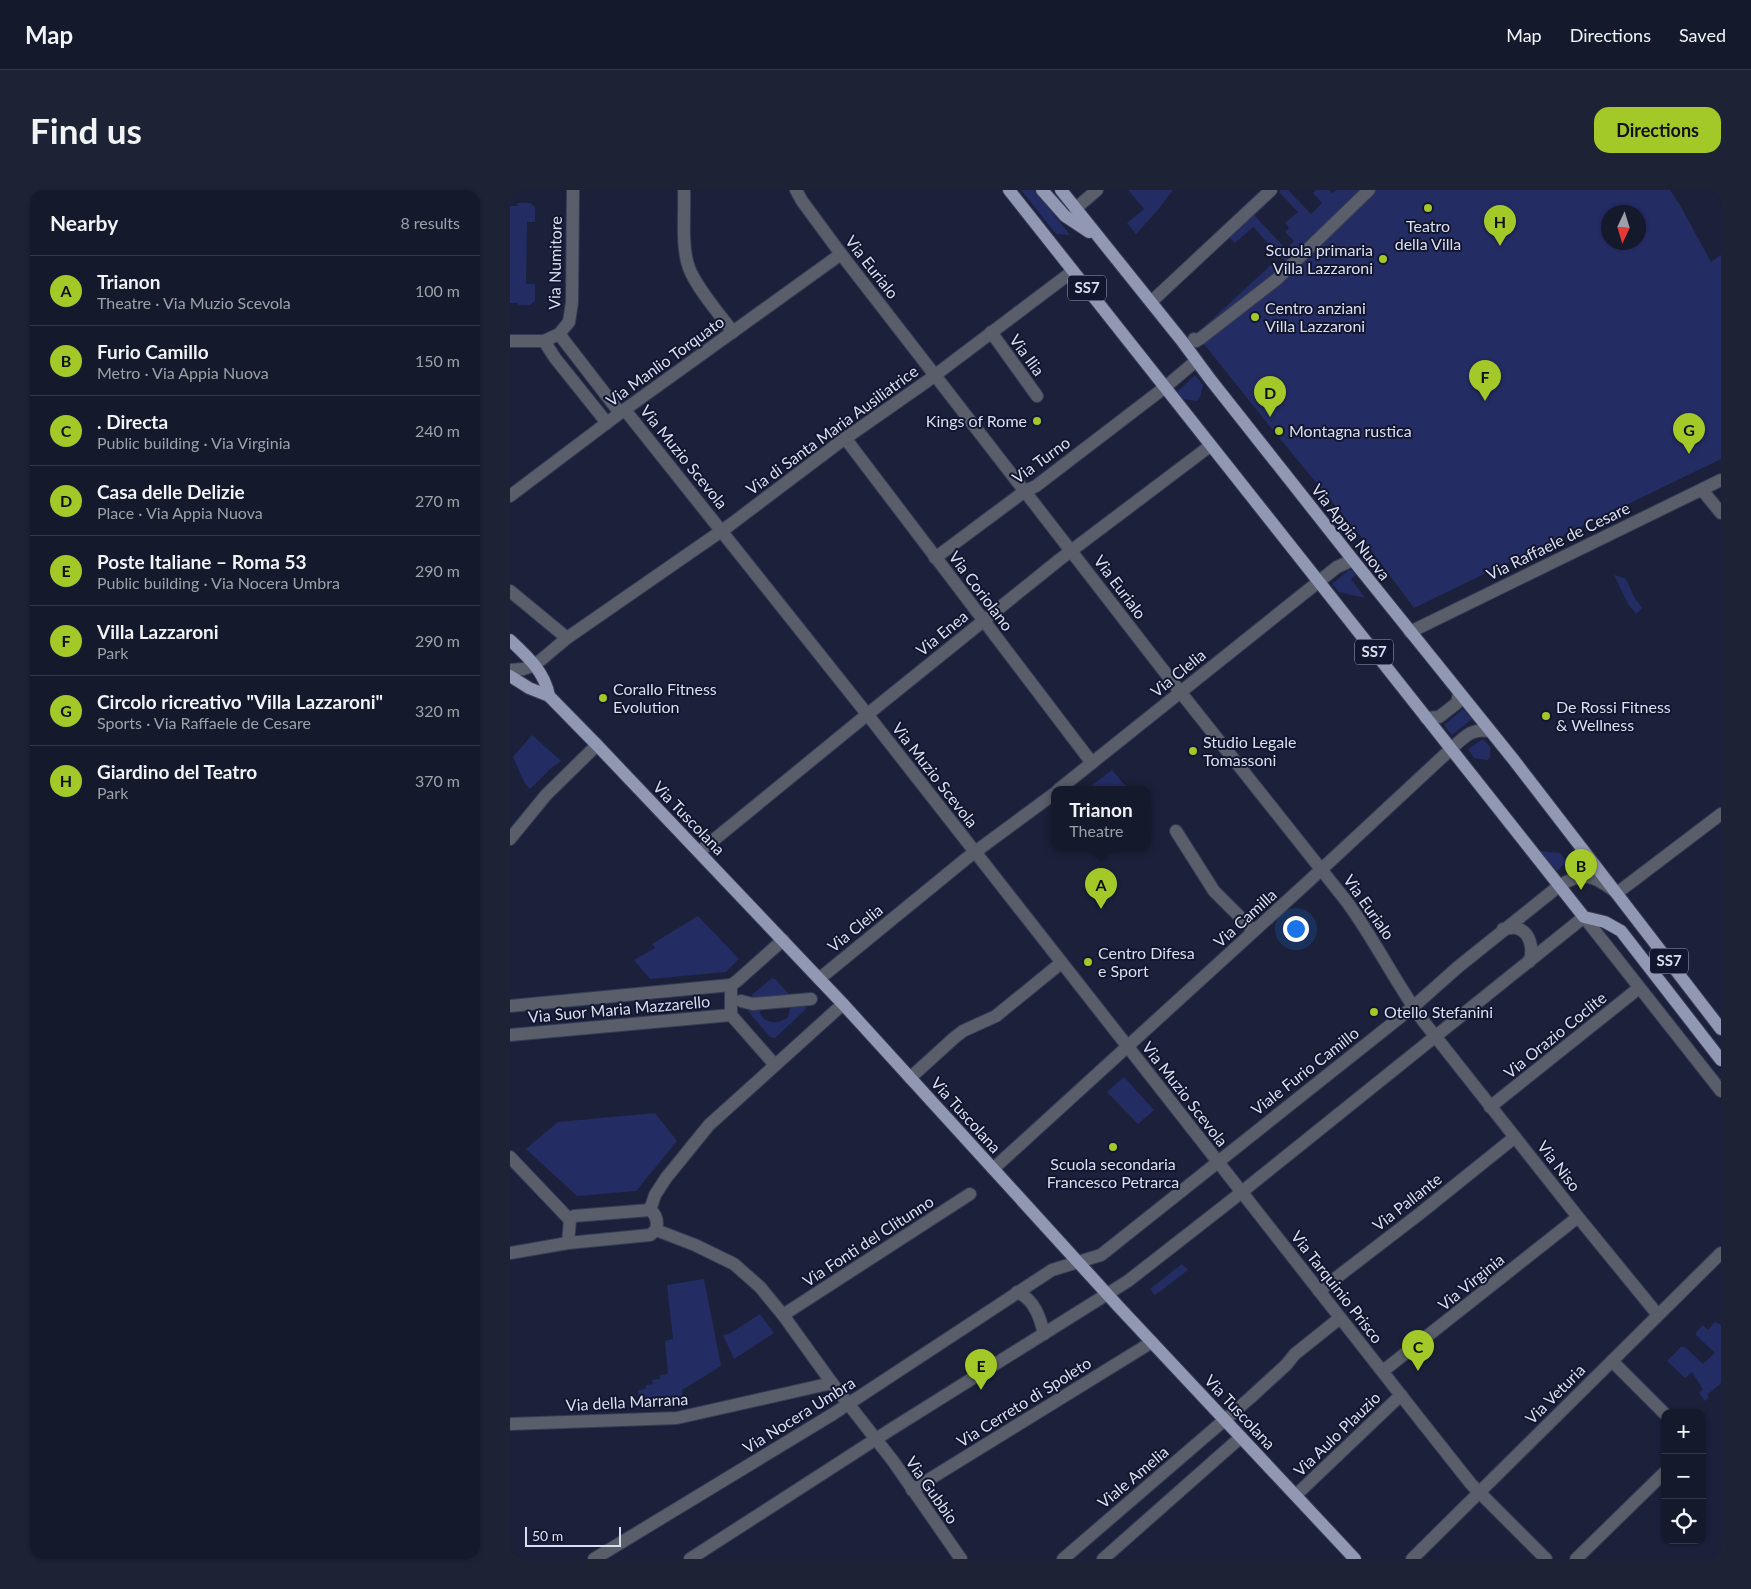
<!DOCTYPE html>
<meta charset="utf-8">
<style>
body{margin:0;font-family:Lato,sans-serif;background:#1d2234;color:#f1f3f6}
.controls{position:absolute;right:15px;bottom:15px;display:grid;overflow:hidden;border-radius:10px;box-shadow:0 1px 4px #0004}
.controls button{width:45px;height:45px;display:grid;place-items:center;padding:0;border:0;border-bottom:1px solid #333848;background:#14192c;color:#f1f3f6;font:25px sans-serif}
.compass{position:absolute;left:1091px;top:15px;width:45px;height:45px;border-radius:50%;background:#14192c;box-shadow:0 1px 4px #0004;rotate:184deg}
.scale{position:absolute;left:15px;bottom:12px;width:96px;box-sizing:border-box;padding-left:5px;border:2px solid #dadff0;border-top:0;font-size:14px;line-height:18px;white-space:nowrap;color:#dadff0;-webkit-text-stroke:4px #12172f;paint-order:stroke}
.you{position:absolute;left:785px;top:738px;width:18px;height:18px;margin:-12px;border:4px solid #fff;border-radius:50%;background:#1a73e8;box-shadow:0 0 0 8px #1a73e833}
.badge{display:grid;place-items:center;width:32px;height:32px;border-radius:50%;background:#a2c928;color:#111;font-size:16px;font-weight:700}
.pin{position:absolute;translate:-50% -41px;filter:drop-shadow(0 1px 2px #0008)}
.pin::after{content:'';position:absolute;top:26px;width:18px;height:15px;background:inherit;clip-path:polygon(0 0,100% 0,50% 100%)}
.popup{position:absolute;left:541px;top:596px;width:100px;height:65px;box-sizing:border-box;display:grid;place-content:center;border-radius:10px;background:#14192c;filter:drop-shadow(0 1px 4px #0005);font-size:16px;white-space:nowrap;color:#9da0a9}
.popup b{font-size:19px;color:#f1f3f6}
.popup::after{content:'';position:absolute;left:50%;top:100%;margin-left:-10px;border:10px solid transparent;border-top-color:#14192c}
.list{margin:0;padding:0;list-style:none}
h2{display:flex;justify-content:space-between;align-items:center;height:65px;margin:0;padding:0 20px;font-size:21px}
h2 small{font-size:16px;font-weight:400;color:#9da0a9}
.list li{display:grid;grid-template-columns:32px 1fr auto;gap:15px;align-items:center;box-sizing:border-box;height:70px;padding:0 20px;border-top:1px solid #333848}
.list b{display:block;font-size:19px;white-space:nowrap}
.list p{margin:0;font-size:16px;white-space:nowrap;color:#9da0a9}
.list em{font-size:16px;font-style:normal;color:#9da0a9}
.icon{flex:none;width:28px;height:28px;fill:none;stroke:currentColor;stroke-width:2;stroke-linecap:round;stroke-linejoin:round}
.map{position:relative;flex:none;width:1211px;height:1369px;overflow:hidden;border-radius:15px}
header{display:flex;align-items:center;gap:30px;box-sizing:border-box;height:70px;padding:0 25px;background:#14192c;border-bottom:1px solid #333848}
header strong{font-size:24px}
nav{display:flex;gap:28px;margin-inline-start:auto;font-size:18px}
.intro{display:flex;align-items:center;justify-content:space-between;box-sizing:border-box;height:120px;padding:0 30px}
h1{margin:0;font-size:35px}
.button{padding:12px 22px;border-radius:15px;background:#a2c928;color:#111;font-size:18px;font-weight:700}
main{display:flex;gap:30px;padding:0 30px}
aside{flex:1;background:#14192c;border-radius:15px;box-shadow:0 1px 4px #0004}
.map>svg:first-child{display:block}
</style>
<header>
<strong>Map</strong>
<nav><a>Map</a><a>Directions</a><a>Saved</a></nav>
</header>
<div class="intro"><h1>Find us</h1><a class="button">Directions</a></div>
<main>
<aside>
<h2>Nearby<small>8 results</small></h2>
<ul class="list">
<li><span class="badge">A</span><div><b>Trianon</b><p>Theatre · Via Muzio Scevola</p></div><em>100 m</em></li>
<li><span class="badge">B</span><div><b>Furio Camillo</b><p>Metro · Via Appia Nuova</p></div><em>150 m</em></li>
<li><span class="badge">C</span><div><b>. Directa</b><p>Public building · Via Virginia</p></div><em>240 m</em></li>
<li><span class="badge">D</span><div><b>Casa delle Delizie</b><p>Place · Via Appia Nuova</p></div><em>270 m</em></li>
<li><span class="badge">E</span><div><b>Poste Italiane – Roma 53</b><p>Public building · Via Nocera Umbra</p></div><em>290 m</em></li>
<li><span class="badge">F</span><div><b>Villa Lazzaroni</b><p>Park</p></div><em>290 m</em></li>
<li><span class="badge">G</span><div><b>Circolo ricreativo &quot;Villa Lazzaroni&quot;</b><p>Sports · Via Raffaele de Cesare</p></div><em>320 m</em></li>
<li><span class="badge">H</span><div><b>Giardino del Teatro</b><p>Park</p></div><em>370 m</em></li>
</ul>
</aside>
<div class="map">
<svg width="1211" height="1369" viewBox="0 0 1211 1369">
<rect width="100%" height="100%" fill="#1b213a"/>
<g fill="#242c64" fill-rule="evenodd">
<path d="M511 0H524L560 45 546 44Z"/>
<path d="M618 0H663L647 21 626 44 617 33 634 19Z"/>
<path d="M771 0H778L801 24 812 13 803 3 806 0H819L822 3 826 0H1160L1170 15 1201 72 1211 65V269L904 418 853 349 761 238 686 144 762 74 768 80 776 72 743 37 725 53 719 47 743 24 776 59 784 51 775 42 779 38 775 33 788 22 769 2ZM1098 22H1128V52H1098Z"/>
<path d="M8 13H20L25 17V32H17L16 94H25V111L20 115H9L8 113H0V16H7Z"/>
<path d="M685 185 693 195 690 207 687 211 673 209 667 202Z"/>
<path d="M839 380H842L846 385 841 389 855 408 829 402 822 394Z"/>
<path d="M1104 385 1116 389 1124 407 1132 418 1126 424 1118 414Z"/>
<path d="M953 519 962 529 942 545 934 535Z"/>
<path d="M22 545 51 571 39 580 20 599C11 590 9 578 3 567Z"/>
<path d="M973 549 980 557V567L977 570 964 568 958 559Z"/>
<path d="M602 580 619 600H585L581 596Z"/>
<path d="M1030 661 1050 663 1057 672 1047 681Z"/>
<path d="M188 726 229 769 216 782 140 789 124 770 145 758 142 754Z"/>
<path d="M262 788 265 789 280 805 243 808 242 805Z"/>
<path d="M281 815H295L296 819 265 848 260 847 238 821V819L249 818C251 834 267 836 278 827Z"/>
<path d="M614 887 644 920 628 934 597 902Z"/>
<path d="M145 923 167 951 126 1001 67 1006 16 959 48 932Z"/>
<path d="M672 1074 678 1080 645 1105 640 1099Z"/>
<path d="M194 1089 211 1176 172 1200 173 1211 129 1213 128 1200 136 1199V1195L143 1194 142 1190 150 1189V1185L158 1184 155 1151 163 1149 157 1095Z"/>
<path d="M250 1124 264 1143 224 1169 213 1145 219 1144Z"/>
<path d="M1205 1132 1211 1135V1193L1197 1205 1199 1207 1195 1211 1189 1203 1193 1199 1182 1182 1175 1188 1157 1171 1171 1157H1175L1193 1174 1205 1163 1186 1145 1187 1141 1193 1135 1198 1140Z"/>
</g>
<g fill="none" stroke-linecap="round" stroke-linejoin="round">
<defs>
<g id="minor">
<path d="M174 0C175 24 171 56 179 78 186 97 210 125 223 142"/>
<path d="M286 0 292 11 331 64 664 494 837 712C865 750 886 794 914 832L1068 1027 1148 1125"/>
<path d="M565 19 587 0"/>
<path d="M641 112 761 0"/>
<path d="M481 142 527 206"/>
<path d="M49 144 110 223"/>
<path d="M684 149 686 151 691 148 767 89 859 0"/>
<path d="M0 151H34L49 144 59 132 62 112 63 0"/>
<path d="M34 151 45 168 97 233"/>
<path d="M115 220 357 524 908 1227 961 1294 1036 1369"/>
<path d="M335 248 582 573"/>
<path d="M1192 300 1211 323"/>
<path d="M0 306 110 223 331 64"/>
<path d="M425 368 515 301 526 296 654 198 686 171"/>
<path d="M0 401 57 448"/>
<path d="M900 442 1211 290"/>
<path d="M0 480 13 479 25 475 57 448 220 335 330 252 416 192 563 81"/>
<path d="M916 528 929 527 947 513 949 503"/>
<path d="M548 600 827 377 843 370"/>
<path d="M666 641 704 701 744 741"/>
<path d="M0 649 36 605 87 555"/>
<path d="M189 662 364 519 549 370 700 256"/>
<path d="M993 739C997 739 1002 737 1006 738 1021 741 1024 761 1019 772"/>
<path d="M309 789 457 668 545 603"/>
<path d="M231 811 243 814 301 809"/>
<path d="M0 816 221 795"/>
<path d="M0 845 221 825"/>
<path d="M265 875 221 825V795L227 791 273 750"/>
<path d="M400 888 444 848 453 841 486 826 551 773"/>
<path d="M980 917 1129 798"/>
<path d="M0 967 60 1030"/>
<path d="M483 979 800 690 941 559C955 547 960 538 980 541"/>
<path d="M140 1020 145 1005 156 988 199 935 333 814"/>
<path d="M146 1040 185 1055 224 1074 250 1097 273 1125 322 1193 383 1271 451 1369"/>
<path d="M0 1063 58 1053 140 1045 146 1040C148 1032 147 1025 140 1020L64 1026 60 1030 58 1053"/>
<path d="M809 1101 908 1025 1005 947"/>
<path d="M507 1102C524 1109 530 1127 534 1144"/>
<path d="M273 1125 460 1004"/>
<path d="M1102 1171 1155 1224"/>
<path d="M873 1181 1068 1027"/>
<path d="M0 1234 167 1228 322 1193"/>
<path d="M402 1300 642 1152"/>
<path d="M786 1305 891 1205"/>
<path d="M84 1369 323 1224 542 1080 591 1065 903 817 948 777 1049 696C1074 680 1085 686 1107 703L1211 624"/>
<path d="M180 1369 380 1240 618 1091 718 1013 1074 727 1211 901"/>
<path d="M553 1369 740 1208 776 1175 785 1164 830 1128"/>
<path d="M593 1369 731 1247"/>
<path d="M902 1369 1211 1063"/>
<path d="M1066 1369 1155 1282"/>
</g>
<g id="major">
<path d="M499 0 1074 727 1095 732 1111 741 1211 870"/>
<path d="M532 0 555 26 579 42"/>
<path d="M551 0 672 151 700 189 843 370 1003 569 1211 839"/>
<path d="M0 450C17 466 35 482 39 506"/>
<path d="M0 486 19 498 39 506 87 555 333 814 608 1116 845 1369"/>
</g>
</defs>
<use href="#minor" stroke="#363c53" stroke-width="14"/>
<use href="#major" stroke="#363c53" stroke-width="14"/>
<use href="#minor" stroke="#5a5e6b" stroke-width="12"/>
<use href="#major" stroke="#9198b3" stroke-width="12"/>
</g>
<g fill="#a2c928" stroke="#12172f" stroke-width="2">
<circle cx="918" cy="18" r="5"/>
<circle cx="873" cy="69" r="5"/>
<circle cx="745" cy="127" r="5"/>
<circle cx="527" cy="231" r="5"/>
<circle cx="769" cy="241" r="5"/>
<circle cx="93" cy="508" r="5"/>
<circle cx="1036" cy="526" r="5"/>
<circle cx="683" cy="561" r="5"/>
<circle cx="578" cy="772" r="5"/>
<circle cx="864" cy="822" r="5"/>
<circle cx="603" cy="957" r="5"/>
</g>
<g text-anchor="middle" stroke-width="4" stroke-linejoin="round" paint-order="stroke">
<g fill="#12172f" stroke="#9ea3b6" stroke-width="1">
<rect x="558" y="85.5" width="38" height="25" rx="4"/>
<rect x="845" y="449.5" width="38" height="25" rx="4"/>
<rect x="1140" y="758.5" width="38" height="25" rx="4"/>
</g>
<g font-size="15" font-weight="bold" fill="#dadff0">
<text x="577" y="103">SS7</text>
<text x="864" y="467">SS7</text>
<text x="1159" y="776">SS7</text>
</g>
<g font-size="16" fill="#dadff0" stroke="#12172f" text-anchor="start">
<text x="918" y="42" text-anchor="middle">Teatro<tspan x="918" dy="18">della Villa</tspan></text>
<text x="863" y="66" text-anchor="end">Scuola primaria<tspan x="863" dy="18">Villa Lazzaroni</tspan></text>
<text x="755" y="124">Centro anziani<tspan x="755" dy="18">Villa Lazzaroni</tspan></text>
<text x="517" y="237" text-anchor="end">Kings of Rome</text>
<text x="779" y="247">Montagna rustica</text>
<text x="103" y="505">Corallo Fitness<tspan x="103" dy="18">Evolution</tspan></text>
<text x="1046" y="523">De Rossi Fitness<tspan x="1046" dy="18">&amp; Wellness</tspan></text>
<text x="693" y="558">Studio Legale<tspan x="693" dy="18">Tomassoni</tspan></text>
<text x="588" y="769">Centro Difesa<tspan x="588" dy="18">e Sport</tspan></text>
<text x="874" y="828">Otello Stefanini</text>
<text x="603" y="980" text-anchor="middle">Scuola secondaria<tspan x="603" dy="18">Francesco Petrarca</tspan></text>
</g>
<g font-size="16" fill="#dadff0" stroke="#12172f">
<text transform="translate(45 73) rotate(-89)" y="6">Via Numitore</text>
<text transform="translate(362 77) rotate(52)" y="6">Via Eurialo</text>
<text transform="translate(517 165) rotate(54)" y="6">Via Ilia</text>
<text transform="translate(155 171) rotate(-36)" y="6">Via Manlio Torquato</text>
<text transform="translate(322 240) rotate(-36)" y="6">Via di Santa Maria Ausiliatrice</text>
<text transform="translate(174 267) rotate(51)" y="6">Via Muzio Scevola</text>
<text transform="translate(531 270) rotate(-36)" y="6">Via Turno</text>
<text transform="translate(841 342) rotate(52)" y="6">Via Appia Nuova</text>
<text transform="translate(1048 351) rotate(-26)" y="6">Via Raffaele de Cesare</text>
<text transform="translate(610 397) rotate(53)" y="6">Via Eurialo</text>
<text transform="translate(471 401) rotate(53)" y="6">Via Coriolano</text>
<text transform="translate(432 443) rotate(-39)" y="6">Via Enea</text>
<text transform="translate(668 483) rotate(-39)" y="6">Via Clelia</text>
<text transform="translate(425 585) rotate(52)" y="6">Via Muzio Scevola</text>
<text transform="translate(179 628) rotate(46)" y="6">Via Tuscolana</text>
<text transform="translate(859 717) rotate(55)" y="6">Via Eurialo</text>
<text transform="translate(735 728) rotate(-42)" y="6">Via Camilla</text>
<text transform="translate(345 738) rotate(-39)" y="6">Via Clelia</text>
<text transform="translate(109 819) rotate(-5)" y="6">Via Suor Maria Mazzarello</text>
<text transform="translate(1045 845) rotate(-39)" y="6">Via Orazio Coclite</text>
<text transform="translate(795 881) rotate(-38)" y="6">Viale Furio Camillo</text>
<text transform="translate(675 904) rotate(52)" y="6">Via Muzio Scevola</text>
<text transform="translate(456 925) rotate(48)" y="6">Via Tuscolana</text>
<text transform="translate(1049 976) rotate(52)" y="6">Via Niso</text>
<text transform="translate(897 1012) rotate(-38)" y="6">Via Pallante</text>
<text transform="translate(358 1051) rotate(-33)" y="6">Via Fonti del Clitunno</text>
<text transform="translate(961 1092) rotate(-39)" y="6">Via Virginia</text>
<text transform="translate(827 1097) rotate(52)" y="6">Via Tarquinio Prisco</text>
<text transform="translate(1045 1204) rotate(-45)" y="6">Via Veturia</text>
<text transform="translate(117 1212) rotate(-3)" y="6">Via della Marrana</text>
<text transform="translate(514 1212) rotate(-32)" y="6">Via Cerreto di Spoleto</text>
<text transform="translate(730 1222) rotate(47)" y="6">Via Tuscolana</text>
<text transform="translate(289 1225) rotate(-32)" y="6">Via Nocera Umbra</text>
<text transform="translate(827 1244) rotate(-44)" y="6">Via Aulo Plauzio</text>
<text transform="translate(623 1287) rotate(-40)" y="6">Viale Amelia</text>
<text transform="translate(422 1300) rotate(55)" y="6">Via Gubbio</text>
</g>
</g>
</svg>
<div class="controls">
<button>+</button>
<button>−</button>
<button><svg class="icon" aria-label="locate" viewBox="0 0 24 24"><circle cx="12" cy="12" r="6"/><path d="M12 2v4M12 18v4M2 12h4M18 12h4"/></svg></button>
</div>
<svg class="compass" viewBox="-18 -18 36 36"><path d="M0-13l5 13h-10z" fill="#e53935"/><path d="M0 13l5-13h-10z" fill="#9da0a9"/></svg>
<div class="scale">50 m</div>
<div class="you"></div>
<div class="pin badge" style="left:591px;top:719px">A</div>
<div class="popup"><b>Trianon</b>Theatre</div>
<div class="pin badge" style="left:1071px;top:700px">B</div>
<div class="pin badge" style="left:908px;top:1181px">C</div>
<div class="pin badge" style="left:760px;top:227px">D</div>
<div class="pin badge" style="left:471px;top:1200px">E</div>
<div class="pin badge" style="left:975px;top:211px">F</div>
<div class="pin badge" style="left:1179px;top:264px">G</div>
<div class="pin badge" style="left:990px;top:56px">H</div>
</div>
</main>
